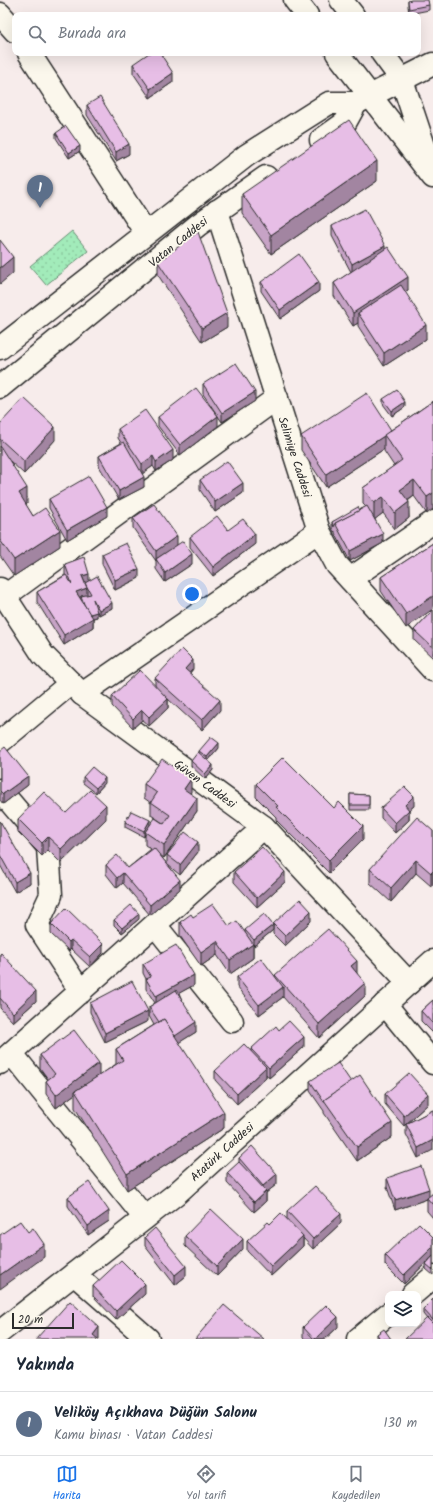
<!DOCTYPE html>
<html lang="tr">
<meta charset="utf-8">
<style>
body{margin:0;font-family:Kalam,sans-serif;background:#f2f2f3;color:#1f2937}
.controls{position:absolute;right:12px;bottom:12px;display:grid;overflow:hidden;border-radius:8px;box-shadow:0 4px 16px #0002}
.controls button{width:36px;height:36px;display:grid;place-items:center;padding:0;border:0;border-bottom:1px solid #e0e1e3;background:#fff;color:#1f2937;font:20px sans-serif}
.scale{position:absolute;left:12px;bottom:10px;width:62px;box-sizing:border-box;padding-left:4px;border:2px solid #2b2b2b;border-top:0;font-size:11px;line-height:14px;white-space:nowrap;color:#2b2b2b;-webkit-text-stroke:3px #fbf7ec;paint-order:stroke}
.you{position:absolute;left:192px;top:594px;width:14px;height:14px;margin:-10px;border:3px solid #fff;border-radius:50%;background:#1a73e8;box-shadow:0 0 0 6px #1a73e833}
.badge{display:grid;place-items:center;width:26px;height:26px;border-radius:50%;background:#1a73e8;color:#fff;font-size:13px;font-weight:700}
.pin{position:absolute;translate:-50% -33px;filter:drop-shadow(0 1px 2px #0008)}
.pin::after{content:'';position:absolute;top:21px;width:14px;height:12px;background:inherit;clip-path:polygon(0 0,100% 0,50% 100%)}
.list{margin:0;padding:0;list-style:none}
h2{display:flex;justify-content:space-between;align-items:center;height:52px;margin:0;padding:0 16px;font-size:17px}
h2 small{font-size:13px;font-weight:400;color:#747a83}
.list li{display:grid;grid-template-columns:26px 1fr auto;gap:12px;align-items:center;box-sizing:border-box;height:64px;padding:0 16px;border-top:1px solid #e0e1e3}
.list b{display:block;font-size:15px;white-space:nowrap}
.list p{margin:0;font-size:13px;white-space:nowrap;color:#747a83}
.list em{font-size:13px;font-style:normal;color:#747a83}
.icon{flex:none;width:22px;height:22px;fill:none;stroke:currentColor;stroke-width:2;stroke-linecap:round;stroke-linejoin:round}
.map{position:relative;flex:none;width:433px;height:1339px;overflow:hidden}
.search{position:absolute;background:#fff;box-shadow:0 4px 16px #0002;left:12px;right:12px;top:12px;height:44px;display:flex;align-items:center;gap:10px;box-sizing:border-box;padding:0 14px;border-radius:8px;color:#747a83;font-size:15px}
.sheet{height:116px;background:#fff}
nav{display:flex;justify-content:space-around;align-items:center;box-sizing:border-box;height:56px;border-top:1px solid #e0e1e3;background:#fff;font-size:11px;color:#747a83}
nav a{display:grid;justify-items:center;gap:2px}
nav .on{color:#1a73e8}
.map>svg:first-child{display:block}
</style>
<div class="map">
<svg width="433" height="1339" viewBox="0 0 433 1339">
<defs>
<pattern id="green-dots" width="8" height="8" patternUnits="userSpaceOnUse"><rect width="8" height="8" fill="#a2ebba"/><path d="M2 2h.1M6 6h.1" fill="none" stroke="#8ccaa0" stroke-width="1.8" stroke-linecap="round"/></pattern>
</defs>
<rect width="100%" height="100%" fill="#f7eceb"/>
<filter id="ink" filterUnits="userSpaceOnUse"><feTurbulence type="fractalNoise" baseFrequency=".025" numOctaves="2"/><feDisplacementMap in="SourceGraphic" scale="8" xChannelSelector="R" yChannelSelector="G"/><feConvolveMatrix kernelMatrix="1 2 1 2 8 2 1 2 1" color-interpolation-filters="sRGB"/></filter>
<g filter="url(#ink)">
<path fill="url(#green-dots)" stroke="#668b72" d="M72 231 88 251 46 285 30 266Z"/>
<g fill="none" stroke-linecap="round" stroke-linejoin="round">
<defs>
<g id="minor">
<path d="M0 14 15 31"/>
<path d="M29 53 146 233"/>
<path d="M217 211 319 531 337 565 433 670"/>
<path d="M350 579 433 522"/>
<path d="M0 589 43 655 82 694 264 827 409 983"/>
<path d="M5 596 277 398"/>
<path d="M82 694 319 531"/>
<path d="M0 742 71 683"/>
<path d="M0 790 48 847 51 895 37 925 81 992"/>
<path d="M155 925 232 1021"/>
<path d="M385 1004 433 1063"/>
<path d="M12 1054 145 1218"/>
<path d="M0 1063 264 827"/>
<path d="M74 1274 148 1339"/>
<path d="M413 1294 433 1277"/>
<path d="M0 1332 177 1193 433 961"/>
<path d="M358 1339 388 1314"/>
</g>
<g id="major">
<path d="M295 0 307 15"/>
<path d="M341 0 353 15"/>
<path d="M337 53 433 177"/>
<path d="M382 53 402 80 430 164"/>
<path d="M321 140 345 123 356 103"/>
<path d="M0 348 247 155 329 103H356L433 64"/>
<path d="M0 387 198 225 266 177"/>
</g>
</defs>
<use href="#minor" stroke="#2b2b2b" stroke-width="25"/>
<use href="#major" stroke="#2b2b2b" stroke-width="25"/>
<use href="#minor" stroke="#fbf7ec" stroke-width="22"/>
<use href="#major" stroke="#fbf7ec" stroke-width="22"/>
</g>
<g fill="#c7a3c6" stroke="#2b2b2b">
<path d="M408 1 429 5V10L409 14 408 6Z"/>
<path d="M133 64 173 82 150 98 133 73Z"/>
<path d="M87 105 129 154 116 161 87 115Z"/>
<path d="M56 133 80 151 69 158 56 138Z"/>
<path d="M377 181 271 254 242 213V194Z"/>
<path d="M332 226 385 249 408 290 405 292 426 339 384 366 358 326V323L353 326 334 296V283L351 272 332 236Z"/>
<path d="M158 262 227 327 202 342 158 275Z"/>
<path d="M261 282 319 291 280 319 261 291Z"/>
<path d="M203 384 255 401 222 422 203 394Z"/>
<path d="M383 399 405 407 392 416 383 404Z"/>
<path d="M433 401 427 514 414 496 408 501 409 518 395 529 383 513 375 519 383 543 350 561 335 533V531L334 532 332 528V522L366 507 363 504V488L394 466 384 451V449L326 487 301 450V436L391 430Z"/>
<path d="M158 417 218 426 180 455 158 426Z"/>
<path d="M0 424 55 440 24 474 10 461 27 504 26 505 33 516 60 546 14 576 0 556Z"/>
<path d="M118 429 173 460 156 471 153 466 142 474 140 471 144 487 119 500 99 466V456L121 443 118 438Z"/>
<path d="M200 480 243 493 215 512 200 490Z"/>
<path d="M49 499 107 516 67 540 49 508Z"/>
<path d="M133 518 177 545 192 564 165 582 156 569V560V561L133 528Z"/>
<path d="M228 530 255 544 213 576 190 547V537Z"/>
<path d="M433 543 406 628 381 591V577Z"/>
<path d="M102 554 139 578 115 590 102 564Z"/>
<path d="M65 564 89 580 112 608 99 615 96 610 97 617 93 618V627L64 645 37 602V592L65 575Z"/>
<path d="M433 610V658L414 640V630Z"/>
<path d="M193 669 190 673 220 710 202 730 168 699V708L149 726 142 720 133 728 112 706V696L155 686V678Z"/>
<path d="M219 748 208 761 213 770 205 779 191 766V761L199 753V751Z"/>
<path d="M0 751 28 785 3 804 0 800Z"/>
<path d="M83 777 105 783 96 793 83 783Z"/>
<path d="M144 784 191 792 190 793 197 811 164 858 160 855 167 864V855L198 852 180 875 168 865 180 889 150 915 123 883 117 888 106 874V865L128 868 151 849 145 845V834L144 837 125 827V822L150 825 149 827 163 823 151 815V803L144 798Z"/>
<path d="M256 784 363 839 329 873 276 820V817L256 797Z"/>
<path d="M350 794 369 795V810H350Z"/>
<path d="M414 806 409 810V820L395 833 381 818V808Z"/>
<path d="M66 813 106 819 61 863 48 850 42 856 18 832V819Z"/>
<path d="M0 821 30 883 15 892 0 865Z"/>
<path d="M433 831V885L431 886 416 873 391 902 370 883V869Z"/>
<path d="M234 872 285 882 257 907 234 882Z"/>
<path d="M193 917 229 926 245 933V930H273L254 946 253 944V958L230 974 217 955 201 966 180 936V922Z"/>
<path d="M139 919 122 933 114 925V920Z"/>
<path d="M311 921 285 946 273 934V924Z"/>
<path d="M51 924 103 953 90 967 71 949 69 951 51 934Z"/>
<path d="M0 954 36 1001 13 1022 0 1008Z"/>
<path d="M143 964 194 985 179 993 196 1032 179 1042 224 1128 127 1190 75 1108V1094L56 1108 46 1094V1081L48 1079 40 1068V1055L99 1076 116 1064V1049L154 1025 149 1016V1007L155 1003 146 989V979L143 973Z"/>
<path d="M357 973 365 996 319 1038 283 997 259 1015 237 987V977H275V975Z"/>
<path d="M433 1000V1033L421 1021V1011Z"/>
<path d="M90 1003 148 1021 105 1042 90 1012Z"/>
<path d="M279 1030 304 1047 269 1078 266 1074V1077L237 1104 215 1080V1071L251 1052V1049Z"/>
<path d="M310 1081 351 1082 392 1137 357 1161 324 1113V1111L310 1091Z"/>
<path d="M385 1094 428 1104 406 1124 433 1110 418 1158 406 1134V1124L404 1126 385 1104Z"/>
<path d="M239 1158 277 1184 266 1193V1201L254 1212 227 1183V1173L239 1163Z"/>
<path d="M387 1178 429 1197 433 1193V1218L427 1211V1199L395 1210 387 1187Z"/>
<path d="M68 1197 109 1221 88 1235 68 1206Z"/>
<path d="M287 1211 341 1223 313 1249 303 1238V1246L271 1276 247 1251V1241L270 1224 287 1219Z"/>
<path d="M185 1236 243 1249 217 1276 185 1246Z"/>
<path d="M145 1237 186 1276 175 1285 145 1246Z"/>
<path d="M433 1237V1275L426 1269V1264L430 1259 404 1284 385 1265V1255Z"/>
<path d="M93 1286 145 1294 116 1320 93 1296Z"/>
<path d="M433 1299V1339L427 1319 423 1314V1309Z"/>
<path d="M303 1327H338L325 1339H305L303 1337Z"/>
<path d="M377 1334 391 1339H377Z"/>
</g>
<g fill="#a285a1" stroke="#2b2b2b">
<path d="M173 73V82L150 98V89Z"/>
<path d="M129 144V154L116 161V152Z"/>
<path d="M80 146V151L69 158V153Z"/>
<path d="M377 161V181L271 254V235Z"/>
<path d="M385 246V256L352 273V264Z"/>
<path d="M13 257V273L0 284V268Z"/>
<path d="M408 277V290L363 320 358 313V323L353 326V313Z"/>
<path d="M319 282V291L280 319V310Z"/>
<path d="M227 313V327L202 342V328Z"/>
<path d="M426 325V339L384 366V353Z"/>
<path d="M255 392V401L222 422V413Z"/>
<path d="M405 402V407L392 416V411Z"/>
<path d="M218 416V426L180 455V445Z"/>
<path d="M55 427V440L24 474V461Z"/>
<path d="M384 436V449L326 487V474Z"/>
<path d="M173 450V460L156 471V462Z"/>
<path d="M153 456V466L142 474V464Z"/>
<path d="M144 477V487L119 500V491Z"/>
<path d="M414 480V496L400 506V490Z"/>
<path d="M243 483V493L215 512V502Z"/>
<path d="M27 488V504L19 509V493Z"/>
<path d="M433 493V509L427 514V497Z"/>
<path d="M383 497V513L374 520V503Z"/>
<path d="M409 502V518L395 529V513Z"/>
<path d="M107 507V516L67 540V530Z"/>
<path d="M60 530V546L14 576V560Z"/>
<path d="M255 534V544L213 576V567Z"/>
<path d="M383 534V543L350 561V551Z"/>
<path d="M177 536V546L156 559V561V551Z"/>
<path d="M192 554V564L165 582V573Z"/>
<path d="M139 569V578L115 590V580Z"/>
<path d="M89 574V584L86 585 82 576Z"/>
<path d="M87 588V598L81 596V600L76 592Z"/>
<path d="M433 596V609L406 628V614Z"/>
<path d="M112 603V608L99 615V610Z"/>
<path d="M97 612V617L93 618V627L64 645V635L88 614Z"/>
<path d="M193 660V669L185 678V669Z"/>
<path d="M168 699V708L149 726V717Z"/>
<path d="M220 700V710L202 730V720Z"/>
<path d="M142 710V720L133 728V719Z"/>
<path d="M219 743V748L207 762V757Z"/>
<path d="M213 765V770L205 779V774Z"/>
<path d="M28 776V785L3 804V794Z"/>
<path d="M105 778V783L96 793V788Z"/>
<path d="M191 779V792L184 802V789Z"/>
<path d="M414 796V806L409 810V820L395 833V823L405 805Z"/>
<path d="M197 798V811L164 858V845Z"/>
<path d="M106 805V819L61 863V849Z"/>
<path d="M150 820V825L146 832H145V834L144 837V831Z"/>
<path d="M363 826V839L329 873V860Z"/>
<path d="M48 837V850L42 856V843Z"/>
<path d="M198 842V852L180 875V865Z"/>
<path d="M416 860V873L391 902V888Z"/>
<path d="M433 871V885L431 886V873Z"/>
<path d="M285 872V882L257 907V898Z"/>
<path d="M30 873V883L15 892V882Z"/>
<path d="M123 873V883L117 888V878Z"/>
<path d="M180 880V889L150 915V905Z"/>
<path d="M311 911V921L285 946V936Z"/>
<path d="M139 914V919L122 933V928Z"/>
<path d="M273 925V930L254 946V940Z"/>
<path d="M71 940V949L69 951V942Z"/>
<path d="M217 941V955L201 966V952Z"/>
<path d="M103 944V953L90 967V957Z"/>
<path d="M253 944V958L230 974V960Z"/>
<path d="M357 961V974L351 966Z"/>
<path d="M194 975V985L156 1006V996Z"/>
<path d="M365 983V996L319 1038V1024Z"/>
<path d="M283 987V997L259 1015V1005Z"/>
<path d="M36 991V1001L13 1022V1013Z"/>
<path d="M148 1011V1021L105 1042V1033Z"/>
<path d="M196 1022V1032L172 1047V1037Z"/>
<path d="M304 1037V1047L269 1078V1068Z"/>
<path d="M99 1063V1076L75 1091V1094L56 1108V1095Z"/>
<path d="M266 1067V1077L237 1104V1094Z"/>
<path d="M428 1094V1104L404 1126V1116Z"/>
<path d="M224 1112V1128L127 1190V1174Z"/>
<path d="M392 1123V1137L357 1161V1147Z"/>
<path d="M433 1140V1150L418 1158V1148Z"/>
<path d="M277 1174V1184L266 1193V1201L254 1212V1202L263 1194V1186Z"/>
<path d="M429 1189V1199L427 1198V1199L395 1210V1200Z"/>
<path d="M109 1211V1221L88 1235V1226Z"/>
<path d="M341 1214V1223L313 1249V1239Z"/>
<path d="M303 1236V1246L271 1276V1266Z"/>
<path d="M243 1239V1249L217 1276V1266Z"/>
<path d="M44 1244V1257L0 1289V1275Z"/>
<path d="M433 1247V1256L404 1284V1275Z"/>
<path d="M186 1266V1276L175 1285V1275Z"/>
<path d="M145 1284V1294L116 1320V1311Z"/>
<path d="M338 1317V1327L325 1339H315Z"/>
<path d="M99 1327V1339H93V1335Z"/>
</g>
<g fill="#e7bee6" stroke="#2b2b2b">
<path d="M411 0H428L429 5 409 9 408 1Z"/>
<path d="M149 53H160L173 73 150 89 133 64Z"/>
<path d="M100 97 129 144 116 152 87 105Z"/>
<path d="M349 120 377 161 271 235 242 194Z"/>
<path d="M66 126 80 146 69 153 56 133Z"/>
<path d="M365 209 385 246 352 264 332 226Z"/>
<path d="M198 232 227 313 202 328 158 262Z"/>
<path d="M0 240 13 257 0 268Z"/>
<path d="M388 247 408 277 353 313 334 283Z"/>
<path d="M299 254 319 282 280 310 261 282Z"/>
<path d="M401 285 426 325 384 353 358 313Z"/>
<path d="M236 363 255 392 222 413 203 384Z"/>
<path d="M196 388 218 416 180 445 158 417Z"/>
<path d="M397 390 405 402 392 411 383 399Z"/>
<path d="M367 393 391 430 384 436 326 474 301 436Z"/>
<path d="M24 398 55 427 24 461 0 439V424Z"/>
<path d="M433 401V493L427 497 414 480 400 490 409 502 395 513 383 497 374 503 363 488 402 460 384 435Z"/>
<path d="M145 410 173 450 156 462 153 456 142 464 118 429Z"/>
<path d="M124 442 144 477 119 491 99 456Z"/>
<path d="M0 446 27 488 19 493 33 516 45 508 60 530 14 560 0 540Z"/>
<path d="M227 461 243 483 215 502 200 480Z"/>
<path d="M89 476 107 507 67 530 49 499Z"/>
<path d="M154 504 177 536 156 551 133 518Z"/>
<path d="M367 506 383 534 350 551 335 523Z"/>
<path d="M358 507 360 510 335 523 334 527 332 522Z"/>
<path d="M217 516 228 530 243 519 255 534 213 567 190 537Z"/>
<path d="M183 541 192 554 165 573 156 559Z"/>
<path d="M126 543 139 569 115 580 102 554Z"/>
<path d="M433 543V596L406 614 381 577Z"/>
<path d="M84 557 89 574 82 576 87 588 76 592 93 618 64 635 37 592 66 575 72 584 65 564Z"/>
<path d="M97 576 112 603 99 610 93 599 97 612 90 614 84 604 81 596 91 594 85 583Z"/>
<path d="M433 610V648L414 630Z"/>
<path d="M182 649 193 660 185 669 220 700 202 720 155 678Z"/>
<path d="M140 670 168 699 149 717 142 710 133 719 112 696Z"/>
<path d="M211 737 219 743 207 757 199 751Z"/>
<path d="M5 747 28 776 3 794 0 791V751Z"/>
<path d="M198 752 213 765 205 774 191 761Z"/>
<path d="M283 757 334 808 339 802 363 826 329 860 276 807 278 806 256 784Z"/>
<path d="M162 759 191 779 184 789 197 798 164 845 145 832 155 818 164 824 170 815 151 802 157 793 144 784Z"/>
<path d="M92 767 105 778 96 788 83 777Z"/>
<path d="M405 787 414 796 405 805 409 810 395 823 381 808Z"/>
<path d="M90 790 106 805 61 849 48 837 42 843 18 819 44 792 66 813Z"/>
<path d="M350 794 369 795V805H350Z"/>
<path d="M131 811 150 820 144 831 125 822Z"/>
<path d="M417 817 433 831V871L431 873 416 860 391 888 370 869Z"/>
<path d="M0 821 30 873 15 882 0 855Z"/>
<path d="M185 832 198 842 180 865 167 855Z"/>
<path d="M262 847 285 872 257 898 234 872Z"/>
<path d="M154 848 180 880 150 905 123 873 117 878 106 865 117 855 128 868Z"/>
<path d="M300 899 311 911 285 936 273 924Z"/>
<path d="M213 904 229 926 237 921 253 944 230 960 217 941 201 952 180 922 191 914 193 917Z"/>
<path d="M131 905 139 914 122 928 114 920Z"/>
<path d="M66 908 103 944 90 957 71 940 69 942 51 924Z"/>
<path d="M264 914 273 925 254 940 245 930Z"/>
<path d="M328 929 357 961 351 966 365 983 319 1024 275 975Z"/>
<path d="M176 945 194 975 156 996 146 979 151 977 143 964Z"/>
<path d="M1 953 36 991 13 1013 0 998V954Z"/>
<path d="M261 958 283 987 259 1005 237 977Z"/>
<path d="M132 981 148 1011 105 1033 90 1003Z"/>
<path d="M176 990 196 1022 175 1036 164 1019 159 1022 149 1007Z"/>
<path d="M433 1000V1024L421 1011Z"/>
<path d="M164 1019 224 1112 127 1174 75 1091 123 1060 116 1049Z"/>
<path d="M289 1021 304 1037 269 1068 251 1049 276 1026 279 1030Z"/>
<path d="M74 1030 99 1063 56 1095 46 1081 55 1074 40 1055Z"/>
<path d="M244 1044 266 1067 237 1094 215 1071Z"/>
<path d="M338 1063 351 1082 324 1100V1102L310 1081Z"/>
<path d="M409 1073 428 1094 404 1116 385 1094Z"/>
<path d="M360 1075 392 1123 357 1147 324 1100Z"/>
<path d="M433 1110V1140L418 1148 406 1124Z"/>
<path d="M252 1146 277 1174 263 1186 239 1158Z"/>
<path d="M239 1162 266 1191 254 1202 227 1173Z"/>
<path d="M421 1166 429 1189 395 1200 387 1178Z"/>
<path d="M89 1182 109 1211 88 1226 68 1197Z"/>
<path d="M315 1186 341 1214 313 1239 287 1211Z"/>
<path d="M433 1193V1205L427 1198Z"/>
<path d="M211 1209 243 1239 217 1266 185 1236Z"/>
<path d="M281 1213 303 1236 271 1266 247 1241 268 1222 270 1224Z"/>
<path d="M20 1221 28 1232 33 1228 44 1244 0 1275V1235Z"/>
<path d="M419 1223 433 1237V1247L404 1275 385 1255Z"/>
<path d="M155 1228 186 1266 175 1275 145 1237Z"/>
<path d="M433 1256V1270L426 1264Z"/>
<path d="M121 1260 145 1284 116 1311 93 1286Z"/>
<path d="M433 1299V1320L423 1309Z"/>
<path d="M70 1301 99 1327 93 1335 98 1339H36Z"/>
<path d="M224 1305 264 1339H195Z"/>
<path d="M326 1305 338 1317 315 1339H314L303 1327Z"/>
<path d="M427 1318 433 1324V1339H405Z"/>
<path d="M384 1329 391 1339H380L377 1334Z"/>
</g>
</g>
<g text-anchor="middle" stroke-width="3.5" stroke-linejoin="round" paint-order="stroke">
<g font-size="12" fill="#2b2b2b" stroke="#fbf7ec">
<text transform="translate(178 242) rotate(-39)" y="4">Vatan Caddesi</text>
<text transform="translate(295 457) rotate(72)" y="4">Selimiye Caddesi</text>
<text transform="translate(205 784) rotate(36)" y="4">Güven Caddesi</text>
<text transform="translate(222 1152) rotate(-42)" y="4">Atatürk Caddesi</text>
</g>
</g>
</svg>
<div class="controls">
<button><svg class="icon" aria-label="layers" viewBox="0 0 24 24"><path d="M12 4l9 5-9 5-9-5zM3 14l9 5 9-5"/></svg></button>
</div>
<div class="scale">20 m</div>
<div class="you"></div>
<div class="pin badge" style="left:40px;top:208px;background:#5c6f8a">1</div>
<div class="search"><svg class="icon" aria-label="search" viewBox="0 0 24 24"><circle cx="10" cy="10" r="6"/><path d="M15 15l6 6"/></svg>Burada ara</div>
</div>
<section class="sheet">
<h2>Yakında<small></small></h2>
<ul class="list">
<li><span class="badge" style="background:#5c6f8a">1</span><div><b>Veliköy Açıkhava Düğün Salonu</b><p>Kamu binası · Vatan Caddesi</p></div><em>130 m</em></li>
</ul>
</section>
<nav>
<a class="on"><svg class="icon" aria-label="map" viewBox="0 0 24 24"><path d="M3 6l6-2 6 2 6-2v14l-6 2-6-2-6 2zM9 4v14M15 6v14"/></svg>Harita</a>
<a><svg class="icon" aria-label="directions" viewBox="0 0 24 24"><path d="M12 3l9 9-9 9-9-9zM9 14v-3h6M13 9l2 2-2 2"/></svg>Yol tarifi</a>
<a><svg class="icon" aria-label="saved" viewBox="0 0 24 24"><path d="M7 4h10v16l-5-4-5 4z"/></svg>Kaydedilen</a>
</nav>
